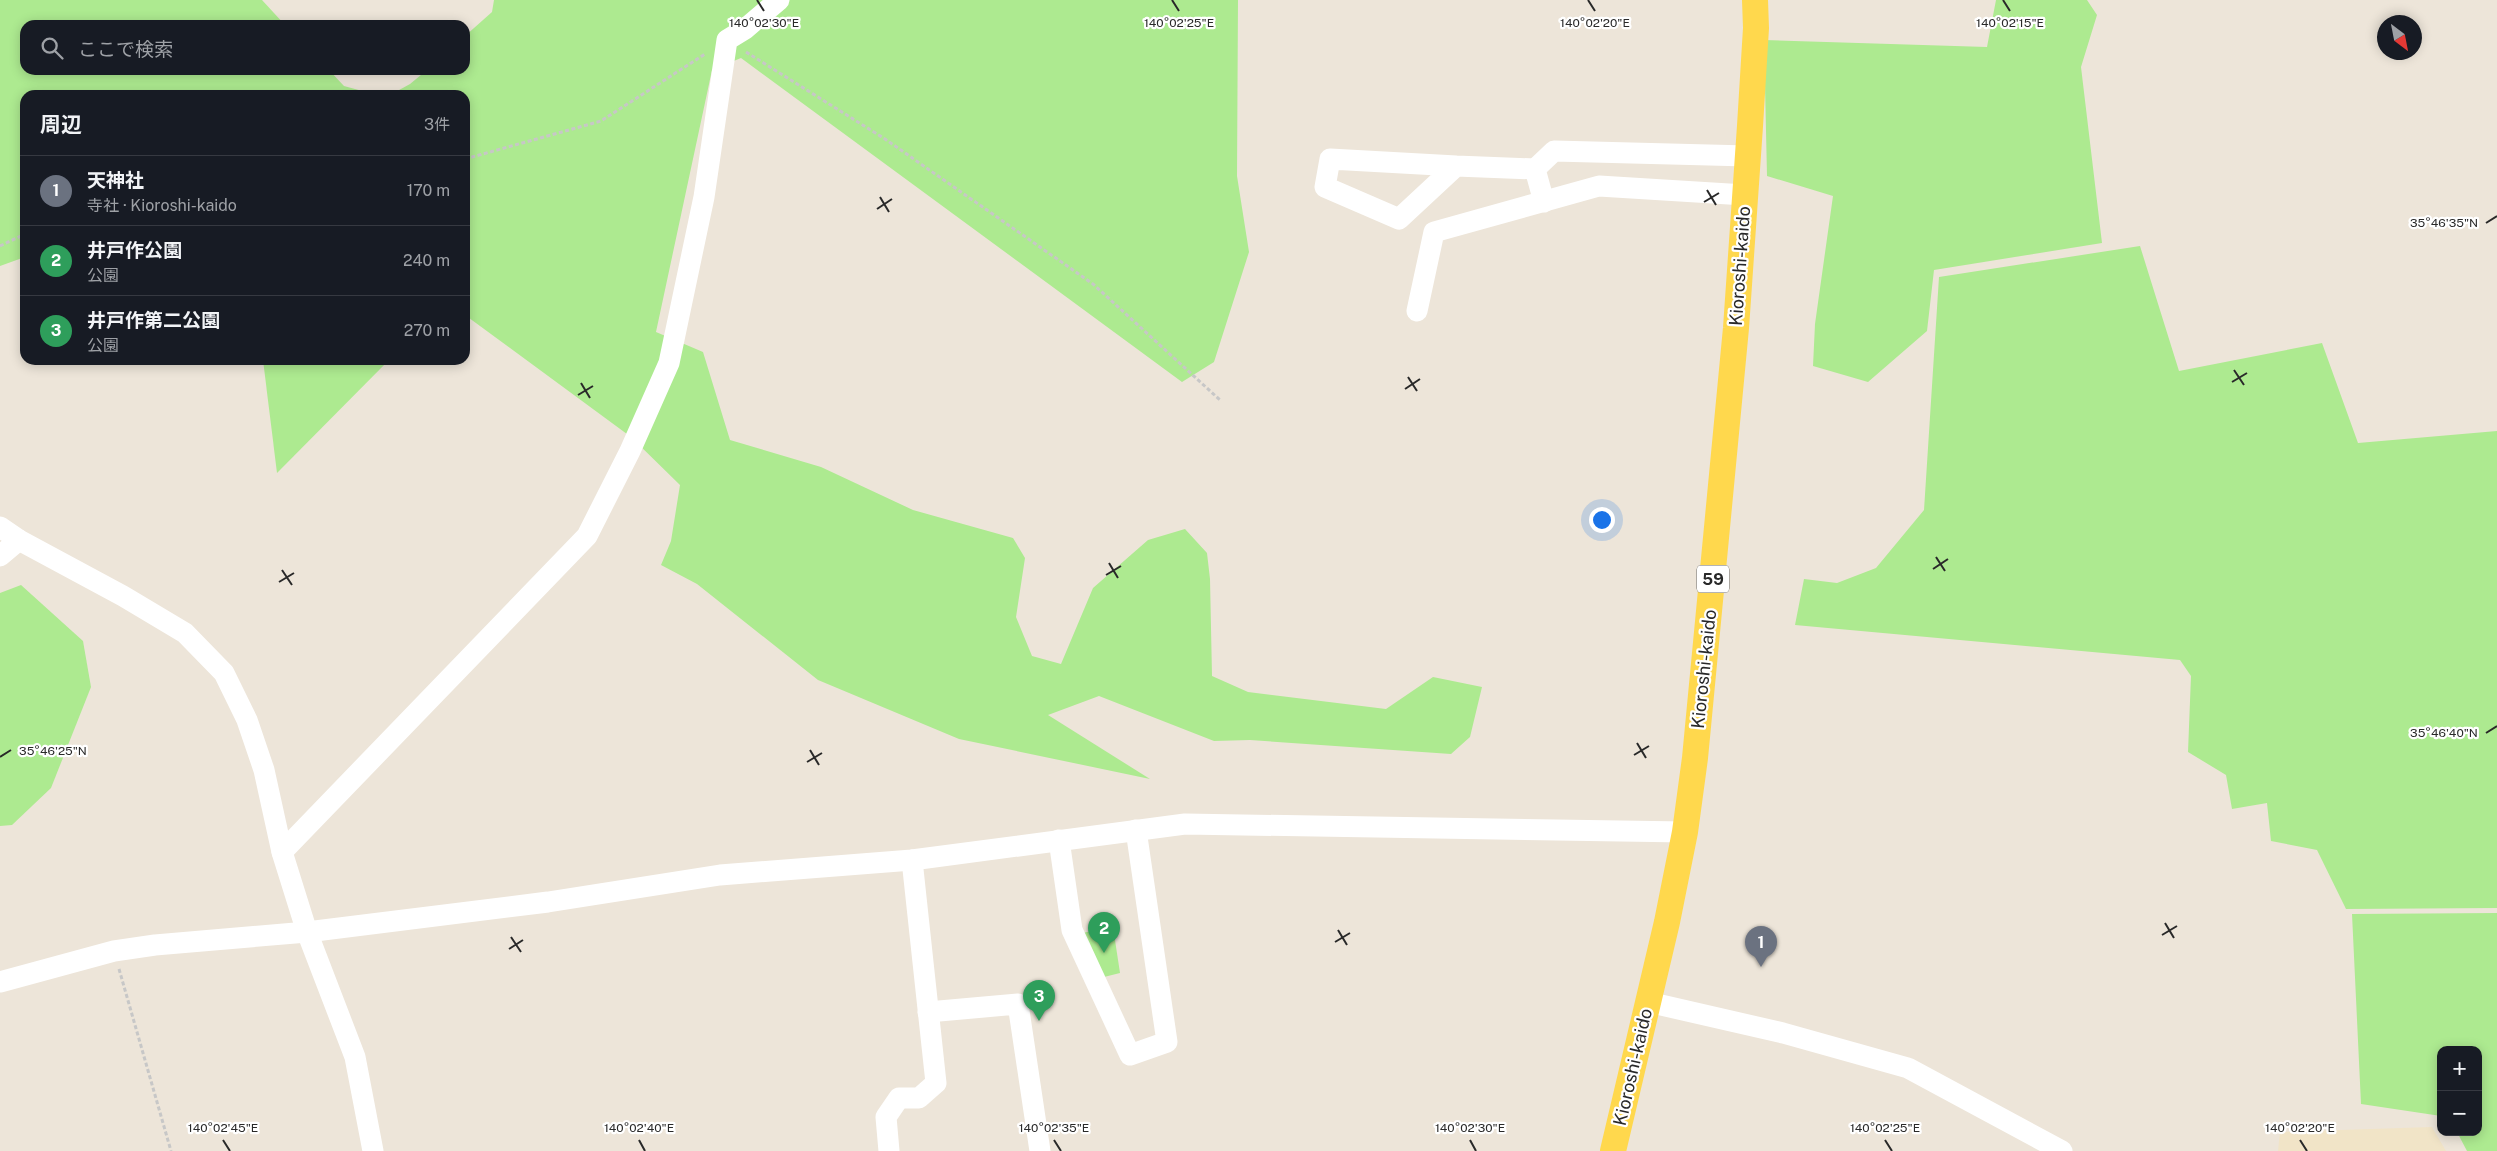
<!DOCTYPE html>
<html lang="ja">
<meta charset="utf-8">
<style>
body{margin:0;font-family:"Public Sans","Noto Sans JP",sans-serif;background:#242831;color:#f1f3f6}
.controls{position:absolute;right:15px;bottom:15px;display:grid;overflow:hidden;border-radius:10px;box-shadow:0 2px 12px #0003}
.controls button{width:45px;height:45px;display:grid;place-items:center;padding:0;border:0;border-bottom:1px solid #363941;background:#171b24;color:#f1f3f6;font:25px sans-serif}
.compass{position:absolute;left:2377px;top:15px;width:45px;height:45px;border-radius:50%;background:#171b24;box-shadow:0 2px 12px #0003;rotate:148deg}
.you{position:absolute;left:1601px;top:519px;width:18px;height:18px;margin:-12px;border:4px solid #fff;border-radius:50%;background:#1a73e8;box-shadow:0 0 0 8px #1a73e833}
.badge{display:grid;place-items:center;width:32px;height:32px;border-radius:50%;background:#3558ff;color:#fff;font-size:16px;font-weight:700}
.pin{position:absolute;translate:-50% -41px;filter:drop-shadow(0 1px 2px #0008)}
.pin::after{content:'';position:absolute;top:26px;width:18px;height:15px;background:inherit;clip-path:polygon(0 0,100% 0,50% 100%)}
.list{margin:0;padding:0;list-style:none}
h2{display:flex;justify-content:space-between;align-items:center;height:65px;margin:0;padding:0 20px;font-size:21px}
h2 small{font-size:16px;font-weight:400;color:#9ea1a6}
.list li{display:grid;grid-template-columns:32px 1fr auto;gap:15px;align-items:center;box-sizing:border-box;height:70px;padding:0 20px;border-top:1px solid #363941}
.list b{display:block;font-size:19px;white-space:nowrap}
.list p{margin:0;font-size:16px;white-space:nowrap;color:#9ea1a6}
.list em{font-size:16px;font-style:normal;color:#9ea1a6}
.icon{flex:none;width:28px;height:28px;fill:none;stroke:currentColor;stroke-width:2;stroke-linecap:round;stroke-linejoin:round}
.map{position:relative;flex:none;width:2497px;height:1151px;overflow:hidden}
.search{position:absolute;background:#171b24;box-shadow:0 2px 12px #0003;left:20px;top:20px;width:450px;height:55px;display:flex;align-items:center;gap:12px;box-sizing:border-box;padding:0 18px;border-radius:15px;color:#9ea1a6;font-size:19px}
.panel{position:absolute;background:#171b24;box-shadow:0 2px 12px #0003;left:20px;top:90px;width:450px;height:275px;border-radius:15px}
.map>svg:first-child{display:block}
</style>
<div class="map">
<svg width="2497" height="1151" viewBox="0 0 2497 1151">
<rect width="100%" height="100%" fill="#ede5d9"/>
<path fill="#f1e4c7" d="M2432 1127 2446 1151H2278L2280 1132Z"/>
<g fill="#adea90">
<path d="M0 0H262L285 25H25V70H329L344 86 377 95H25V257L0 266Z"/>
<path d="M494 0H1238L1237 176 1249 252 1214 362 1182 382 741 58 712 70 656 332 703 352 730 440 821 467 913 510 1013 538 1025 558 1016 617 1032 656 1061 664 1093 588 1148 540 1185 529 1207 553 1210 579 1212 676 1248 692 1386 709 1433 677 1482 687 1470 737 1451 754 1250 740 1214 741 1099 696 1048 715 1150 779 959 739 818 680 697 584 661 565 671 541 680 485 631 437 465 315V95H390L410 84 427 70H465V36L492 12Z"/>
<path d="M1996 0H2087L2097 15 2081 67 2102 243 1934 270 1927 331 1868 382 1813 366 1815 324 1833 196 1767 176 1764 40 1987 47Z"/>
<path d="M2140 246 2179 371 2322 343 2358 443 2497 431V908L2346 909 2317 850 2271 841 2267 803 2232 809 2226 775 2188 752 2191 676 2180 660 1795 625 1804 579 1837 583 1876 568 1924 510 1939 277Z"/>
<path d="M263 360H389L277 473Z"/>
<path d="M21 585 83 641 91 687 51 788 12 825 0 826V593Z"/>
<path d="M2497 913V1151H2467L2457 1132H2478V1050H2441V1116L2361 1104 2352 914Z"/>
<path d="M1113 927 1120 973 1100 978 1082 933Z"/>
</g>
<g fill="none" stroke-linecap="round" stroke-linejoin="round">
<g stroke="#c7c7c7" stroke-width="3" stroke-dasharray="4 2.5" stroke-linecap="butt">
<path d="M746 52 885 139 1093 284 1220 400"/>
<path d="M465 159 601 121 705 54"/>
<path d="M0 246 25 234"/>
<path d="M119 969 171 1151"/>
</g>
<g stroke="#fff" stroke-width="21">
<path d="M1456 166 1330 159 1325 187 1399 219 1456 166 1535 169"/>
<path d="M1544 202 1535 169 1554 151 1748 156"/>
<path d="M1417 311 1434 232 1599 186 1745 195"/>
<path d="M0 527 19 540 123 596 185 633 224 673 247 720 264 770 282 852 307 932 355 1057 373 1151"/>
<path d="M0 556 19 540"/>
<path d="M1059 840 1072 930 1130 1055 1167 1042 1136 830"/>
<path d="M282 852 587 536 630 451 669 363 704 197 727 40 745 29 779 0"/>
<path d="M0 982 114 951 155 945 307 932 548 902 720 875 912 860 1185 824 1685 832"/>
<path d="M1648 1002 1783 1033 1908 1068 2062 1151"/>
<path d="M928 1012 1018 1004 1040 1151"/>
<path d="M889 1151 886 1117 899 1098H919L936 1083 912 860"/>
</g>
<path stroke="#ffd84d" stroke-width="26" d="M1613 1151 1667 922 1685 832 1695 758 1736 328 1750 126 1756 28 1755 0"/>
</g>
<path fill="none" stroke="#292929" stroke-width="2" d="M757 0 764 11M1172 0 1179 11M1588 0 1595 11M2003 0 2010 11M1707 190 1716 205M880 197 889 212M1704 202 1719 193M877 209 892 199M2486 223 2497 216M2234 370 2244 385M1408 377 1417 391M2232 382 2247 373M581 383 590 398M1405 389 1420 379M578 395 593 386M1936 557 1945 571M1109 563 1118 578M1933 569 1948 559M282 570 292 585M1106 575 1121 566M279 582 294 573M2486 733 2497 726M1637 743 1646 758M810 750 819 765M1634 755 1649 746M0 757 11 750M807 762 822 753M2165 923 2174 938M1338 930 1347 945M2162 935 2177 926M511 937 521 952M1335 942 1350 933M509 949 523 940M223 1140 230 1151M639 1140 645 1151M1054 1140 1061 1151M1470 1140 1476 1151M1885 1140 1892 1151M2300 1140 2307 1151"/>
<g text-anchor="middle" stroke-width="4.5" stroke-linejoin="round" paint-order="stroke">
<rect fill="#fff" stroke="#696969" stroke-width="1" x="1697" y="565.5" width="32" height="27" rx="4"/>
<g font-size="16" font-weight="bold" fill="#292929">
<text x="1713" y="585">59</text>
</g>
<g font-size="18" fill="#292929" stroke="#fff">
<text transform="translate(1740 266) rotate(-86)" y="6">Kioroshi-kaido</text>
<text transform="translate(1704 669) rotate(-84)" y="6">Kioroshi-kaido</text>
<text transform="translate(1633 1067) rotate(-77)" y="6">Kioroshi-kaido</text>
</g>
</g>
<g font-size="12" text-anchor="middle" fill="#292929" stroke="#fff" stroke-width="4.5" stroke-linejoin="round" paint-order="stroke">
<text x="1595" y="27">140°02'20"E</text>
<text x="764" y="27">140°02'30"E</text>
<text x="1179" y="27">140°02'25"E</text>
<text x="2010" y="27">140°02'15"E</text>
<text x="2444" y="227">35°46'35"N</text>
<text x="2444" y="737">35°46'40"N</text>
<text x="53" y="755">35°46'25"N</text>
<text x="223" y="1132">140°02'45"E</text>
<text x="639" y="1132">140°02'40"E</text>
<text x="1054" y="1132">140°02'35"E</text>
<text x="1470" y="1132">140°02'30"E</text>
<text x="1885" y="1132">140°02'25"E</text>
<text x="2300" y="1132">140°02'20"E</text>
</g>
</svg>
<div class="controls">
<button>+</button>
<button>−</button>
</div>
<svg class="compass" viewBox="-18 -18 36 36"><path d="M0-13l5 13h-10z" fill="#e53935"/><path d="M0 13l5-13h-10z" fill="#9ea1a6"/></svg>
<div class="you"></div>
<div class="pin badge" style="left:1761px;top:967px;background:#6b7280">1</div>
<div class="pin badge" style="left:1104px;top:953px;background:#2e9e5b">2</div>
<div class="pin badge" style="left:1039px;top:1021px;background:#2e9e5b">3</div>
<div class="search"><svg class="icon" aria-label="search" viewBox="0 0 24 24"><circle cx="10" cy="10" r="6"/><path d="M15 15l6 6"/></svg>ここで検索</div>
<section class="panel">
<h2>周辺<small>3件</small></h2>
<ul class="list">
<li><span class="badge" style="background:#6b7280">1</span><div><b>天神社</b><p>寺社 · Kioroshi-kaido</p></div><em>170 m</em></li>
<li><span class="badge" style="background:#2e9e5b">2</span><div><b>井戸作公園</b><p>公園</p></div><em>240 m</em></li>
<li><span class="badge" style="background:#2e9e5b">3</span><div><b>井戸作第二公園</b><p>公園</p></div><em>270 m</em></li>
</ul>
</section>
</div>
